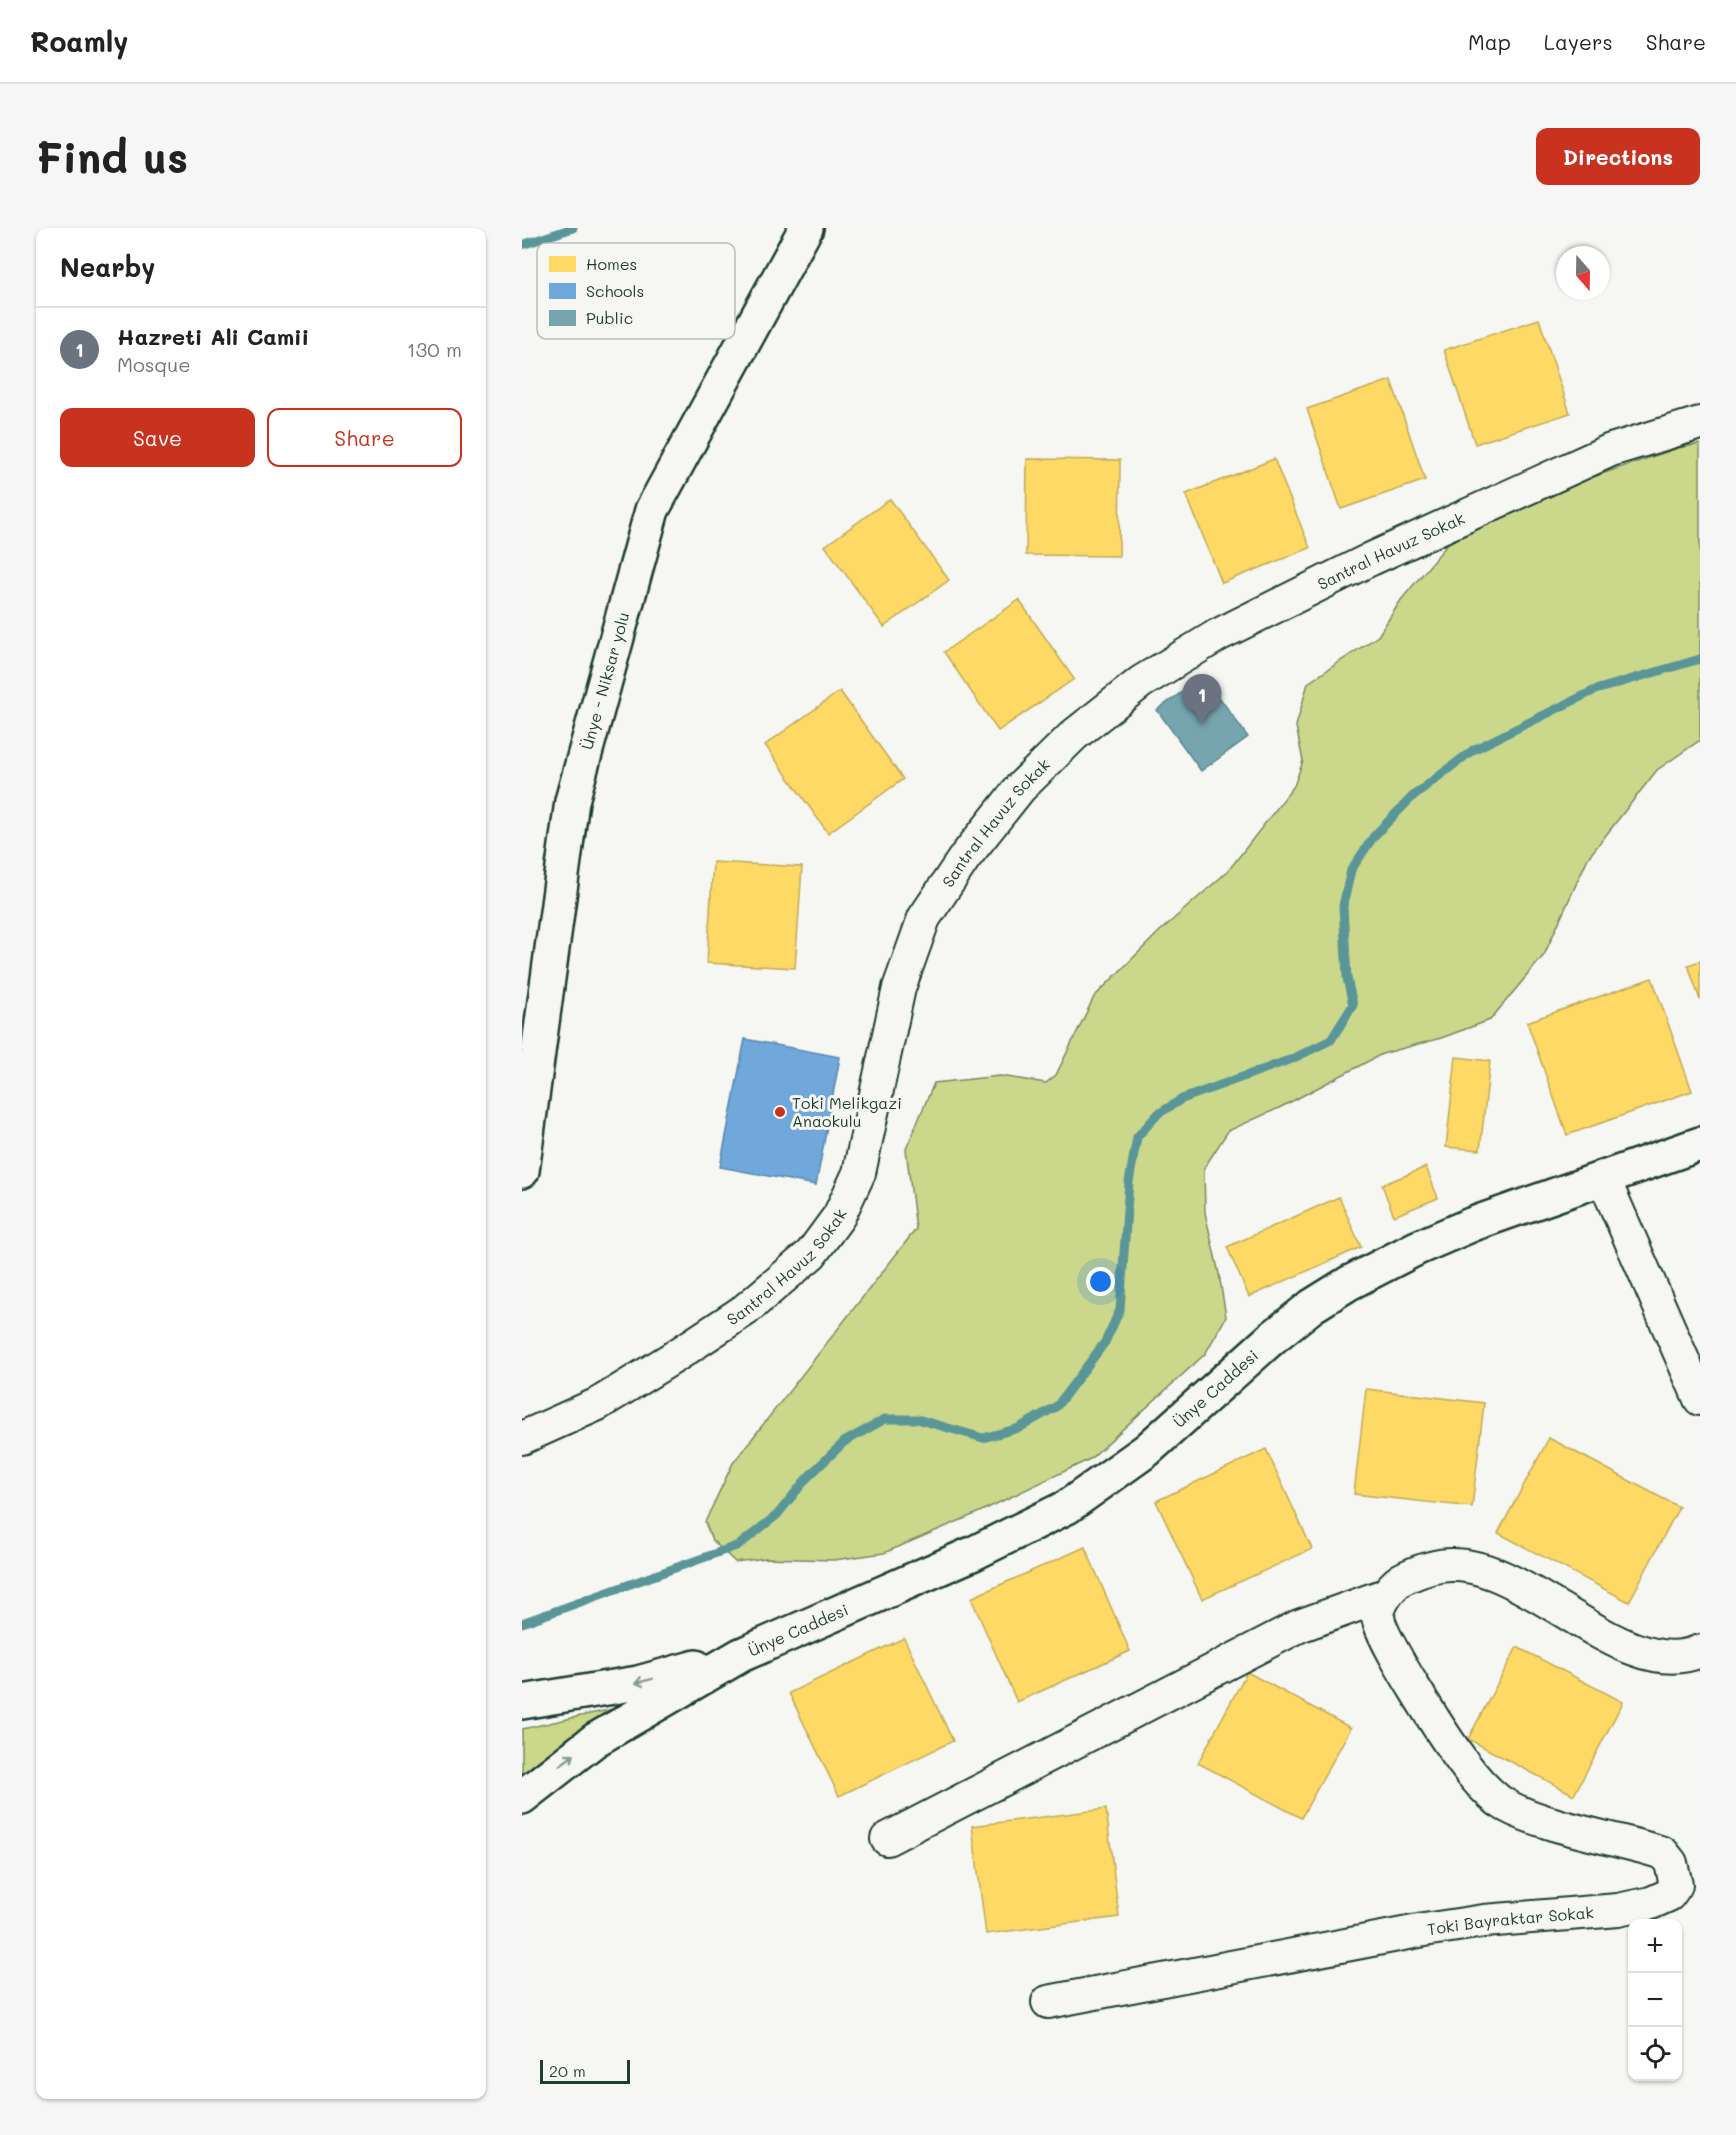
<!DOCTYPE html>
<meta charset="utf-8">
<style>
body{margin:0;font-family:Mali,sans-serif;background:#f6f6f6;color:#222}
.controls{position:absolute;right:18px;bottom:18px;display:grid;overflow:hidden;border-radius:12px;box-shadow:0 2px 4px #0004}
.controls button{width:54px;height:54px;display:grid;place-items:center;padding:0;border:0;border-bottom:2px solid #e0e0e0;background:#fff;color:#222;font:30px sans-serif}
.compass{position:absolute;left:1034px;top:18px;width:54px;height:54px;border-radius:50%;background:#fff;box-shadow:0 2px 4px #0004;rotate:160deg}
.scale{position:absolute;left:18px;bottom:15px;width:90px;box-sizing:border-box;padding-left:6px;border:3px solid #1f3d34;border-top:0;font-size:16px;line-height:21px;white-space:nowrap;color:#1f3d34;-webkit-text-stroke:4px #f6f6f2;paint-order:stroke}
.you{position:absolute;left:579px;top:1054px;width:21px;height:21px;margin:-15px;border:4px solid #fff;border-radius:50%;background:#1a73e8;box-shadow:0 0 0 9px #1a73e833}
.badge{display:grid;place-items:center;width:39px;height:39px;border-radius:50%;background:#c8321e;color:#fff;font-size:20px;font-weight:700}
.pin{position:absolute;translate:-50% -50px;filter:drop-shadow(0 2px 3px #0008)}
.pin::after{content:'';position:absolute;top:32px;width:21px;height:18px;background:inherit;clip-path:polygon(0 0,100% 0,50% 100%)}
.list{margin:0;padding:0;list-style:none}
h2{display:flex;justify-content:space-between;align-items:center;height:78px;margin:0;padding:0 24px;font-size:26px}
h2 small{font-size:20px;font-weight:400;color:#767676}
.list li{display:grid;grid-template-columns:39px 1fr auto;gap:18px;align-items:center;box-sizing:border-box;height:84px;padding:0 24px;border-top:2px solid #e0e0e0}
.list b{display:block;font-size:22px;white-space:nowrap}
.list p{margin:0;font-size:20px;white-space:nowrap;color:#767676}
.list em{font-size:20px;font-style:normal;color:#767676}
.actions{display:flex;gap:12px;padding:18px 24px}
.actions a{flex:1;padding:14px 0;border:2px solid #c8321e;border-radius:12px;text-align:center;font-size:21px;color:#c8321e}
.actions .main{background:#c8321e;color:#fff}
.icon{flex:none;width:33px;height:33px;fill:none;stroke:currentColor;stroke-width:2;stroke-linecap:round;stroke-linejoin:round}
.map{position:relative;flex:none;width:1178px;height:1871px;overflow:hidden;border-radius:12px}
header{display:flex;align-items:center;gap:36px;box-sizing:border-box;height:84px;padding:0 30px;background:#fff;border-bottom:2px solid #e0e0e0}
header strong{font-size:28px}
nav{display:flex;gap:33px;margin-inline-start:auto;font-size:21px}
.intro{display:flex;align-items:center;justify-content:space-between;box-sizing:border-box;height:144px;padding:0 36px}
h1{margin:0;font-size:42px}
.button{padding:15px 27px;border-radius:12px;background:#c8321e;color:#fff;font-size:21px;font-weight:700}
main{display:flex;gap:36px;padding:0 36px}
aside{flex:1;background:#fff;border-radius:12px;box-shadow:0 2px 4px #0004}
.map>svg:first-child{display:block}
</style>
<header>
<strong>Roamly</strong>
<nav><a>Map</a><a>Layers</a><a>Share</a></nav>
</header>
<div class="intro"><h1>Find us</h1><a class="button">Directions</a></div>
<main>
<aside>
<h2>Nearby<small></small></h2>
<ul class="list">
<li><span class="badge" style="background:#6b7280">1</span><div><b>Hazreti Ali Camii</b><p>Mosque</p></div><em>130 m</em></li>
</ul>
<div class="actions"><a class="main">Save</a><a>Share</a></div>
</aside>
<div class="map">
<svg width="1178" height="1871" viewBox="0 0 1178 1871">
<rect width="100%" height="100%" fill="#f6f6f2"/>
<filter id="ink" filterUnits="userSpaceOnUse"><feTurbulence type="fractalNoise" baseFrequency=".0167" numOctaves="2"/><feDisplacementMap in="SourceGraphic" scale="12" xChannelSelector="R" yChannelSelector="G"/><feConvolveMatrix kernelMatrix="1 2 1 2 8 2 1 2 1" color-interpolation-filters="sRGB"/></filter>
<g filter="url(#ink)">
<g fill="#cbd88b" stroke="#758a60" stroke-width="1.5">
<path d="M1178 216V512L1135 542 1066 630 1022 727 968 792 919 810 860 826 757 880 706 903 682 940 683 985 697 1046 704 1089 683 1126 568 1231 453 1286 362 1325 312 1332 244 1330 213 1334 190 1312 183 1294 211 1235 394 1001 384 921 412 855 478 848 524 855 534 847 572 769 638 703 706 643 772 558 781 533 774 498 786 455 856 408 879 372 928 313 1041 259 1156 220Z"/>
<path d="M104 1478 0 1546V1501Z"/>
</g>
<g fill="#ffd966" stroke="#bcaa57" stroke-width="1.5">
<path d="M1017 91 1048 185 953 216 922 122Z"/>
<path d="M869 152 903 252 819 281 785 181Z"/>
<path d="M505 231 598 232 597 328 504 327Z"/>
<path d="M752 231 788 320 700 355 664 266Z"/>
<path d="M368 271 427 352 362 399 303 318Z"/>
<path d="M497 372 552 451 476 503 422 424Z"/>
<path d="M318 463 381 551 306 605 243 517Z"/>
<path d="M191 634 280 639 273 740 185 735Z"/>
<path d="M1178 733V772L1166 737Z"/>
<path d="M1130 750 1170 863 1045 907 1005 794Z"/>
<path d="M934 829 968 833 958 922 924 919Z"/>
<path d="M904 939 916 970 872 988 860 957Z"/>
<path d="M817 969 839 1019 727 1069 705 1019Z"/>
<path d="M844 1161 962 1175 950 1279 832 1266Z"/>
<path d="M1027 1210 1157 1279 1107 1374 976 1305Z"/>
<path d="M744 1221 790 1321 680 1371 634 1273Z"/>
<path d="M563 1319 608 1423 495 1474 449 1370Z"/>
<path d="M382 1410 431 1513 317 1568 267 1465Z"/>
<path d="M995 1419 1101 1474 1052 1567 946 1511Z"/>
<path d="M725 1444 829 1500 779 1590 676 1535Z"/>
<path d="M584 1581 597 1689 464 1706 450 1598Z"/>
</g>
<path fill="#6fa8dc" stroke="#5788aa" stroke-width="1.5" d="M223 811 318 829 294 957 198 939Z"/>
<path fill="#76a5af" stroke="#5c868a" stroke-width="1.5" d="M682 448 726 509 679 543 635 482Z"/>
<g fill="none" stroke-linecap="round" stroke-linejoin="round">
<g stroke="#5a9698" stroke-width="9">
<path d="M0 17 51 0"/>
<path d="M0 1395 217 1317 255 1287 285 1250 322 1214 363 1191H395L461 1210 497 1200 535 1178 583 1114 598 1082 607 954 615 909 636 886 660 871 770 831 809 812 831 777 825 750 821 678 829 642 852 608 891 568 951 522 1073 462 1178 431"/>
</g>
<defs>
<g id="street">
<path d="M1081 949 1178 1171"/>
<path id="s1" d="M0 1210 76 1176 152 1129 223 1082 289 1026 317 988 337 945 377 760 402 690 443 629 498 560 552 507 619 454 696 407 849 331 1089 222 1178 195"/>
<path d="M365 1611 777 1398 863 1367"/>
<path id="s2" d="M526 1774 902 1702 962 1693 1096 1682 1129 1675 1147 1667 1154 1657 1149 1635 1141 1625C1099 1611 1010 1597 977 1573 963 1562 950 1547 940 1533 925 1513 855 1406 856 1388 857 1373 872 1354 884 1349 899 1342 916 1336 933 1337 1012 1339 1105 1456 1178 1423"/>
</g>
<g id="secondary">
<path d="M0 1474 116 1455 174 1439"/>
<path id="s3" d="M0 1569 73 1512 219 1427 452 1325 545 1279 625 1222 750 1110 790 1078 827 1055 895 1020 951 996 1178 916"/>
</g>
<g id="primary">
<path id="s4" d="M0 943 50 573 130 282 284 0"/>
</g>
</defs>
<use href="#street" stroke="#1f3d34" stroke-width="36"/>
<use href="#secondary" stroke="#1f3d34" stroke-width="38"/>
<use href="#primary" stroke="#1f3d34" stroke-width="38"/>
<use href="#street" stroke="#f6f6f2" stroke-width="32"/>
<use href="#secondary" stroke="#f6f6f2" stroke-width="33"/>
<use href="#primary" stroke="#f6f6f2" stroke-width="33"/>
</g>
<defs><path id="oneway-shaft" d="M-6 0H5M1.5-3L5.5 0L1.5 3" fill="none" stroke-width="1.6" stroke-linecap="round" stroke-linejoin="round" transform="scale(1.5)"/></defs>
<g stroke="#8a9a93">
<use href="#oneway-shaft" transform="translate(122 1453) rotate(166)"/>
<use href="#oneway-shaft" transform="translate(45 1532) rotate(-36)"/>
</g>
</g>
<circle fill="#c8321e" stroke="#f6f6f2" stroke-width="2" cx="258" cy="884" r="6"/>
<g text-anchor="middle" stroke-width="6" stroke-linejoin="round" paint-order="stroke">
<g font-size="16" fill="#1f3d34" stroke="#f6f6f2">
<text dy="6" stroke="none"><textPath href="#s1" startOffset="1308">Santral Havuz Sokak</textPath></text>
<text dy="6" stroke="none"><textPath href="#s4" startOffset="498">Ünye - Niksar yolu</textPath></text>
<text dy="6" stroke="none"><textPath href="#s1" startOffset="822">Santral Havuz Sokak</textPath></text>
<text dy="6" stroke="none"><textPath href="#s1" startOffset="318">Santral Havuz Sokak</textPath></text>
<text dy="6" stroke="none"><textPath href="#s3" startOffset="810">Ünye Caddesi</textPath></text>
<text dy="6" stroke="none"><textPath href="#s3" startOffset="324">Ünye Caddesi</textPath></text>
<text dy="6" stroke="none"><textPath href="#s2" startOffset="470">Toki Bayraktar Sokak</textPath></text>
</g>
<g font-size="16" fill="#1f3d34" stroke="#f6f6f2" text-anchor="start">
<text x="270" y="881">Toki Melikgazi<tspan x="270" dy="18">Anaokulu</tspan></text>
</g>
</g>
<rect x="15" y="15" width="198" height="96" rx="9" fill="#f6f6f2" stroke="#b6beb9" stroke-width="1.5"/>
<rect x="27" y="28" width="27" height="16" fill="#ffd966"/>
<rect x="27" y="55" width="27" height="16" fill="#6fa8dc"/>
<rect x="27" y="82" width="27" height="16" fill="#76a5af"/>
<g font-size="16" fill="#1f3d34">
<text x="64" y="42">Homes</text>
<text x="64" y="69">Schools</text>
<text x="64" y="96">Public</text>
</g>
</svg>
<div class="controls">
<button>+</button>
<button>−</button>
<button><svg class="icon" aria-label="locate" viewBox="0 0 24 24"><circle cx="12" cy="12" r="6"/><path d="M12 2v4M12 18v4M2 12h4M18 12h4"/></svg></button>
</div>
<svg class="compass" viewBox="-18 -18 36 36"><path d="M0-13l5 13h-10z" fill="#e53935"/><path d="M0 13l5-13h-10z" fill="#767676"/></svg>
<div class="scale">20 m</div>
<div class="you"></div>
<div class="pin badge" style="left:680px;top:496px;background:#6b7280">1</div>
</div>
</main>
